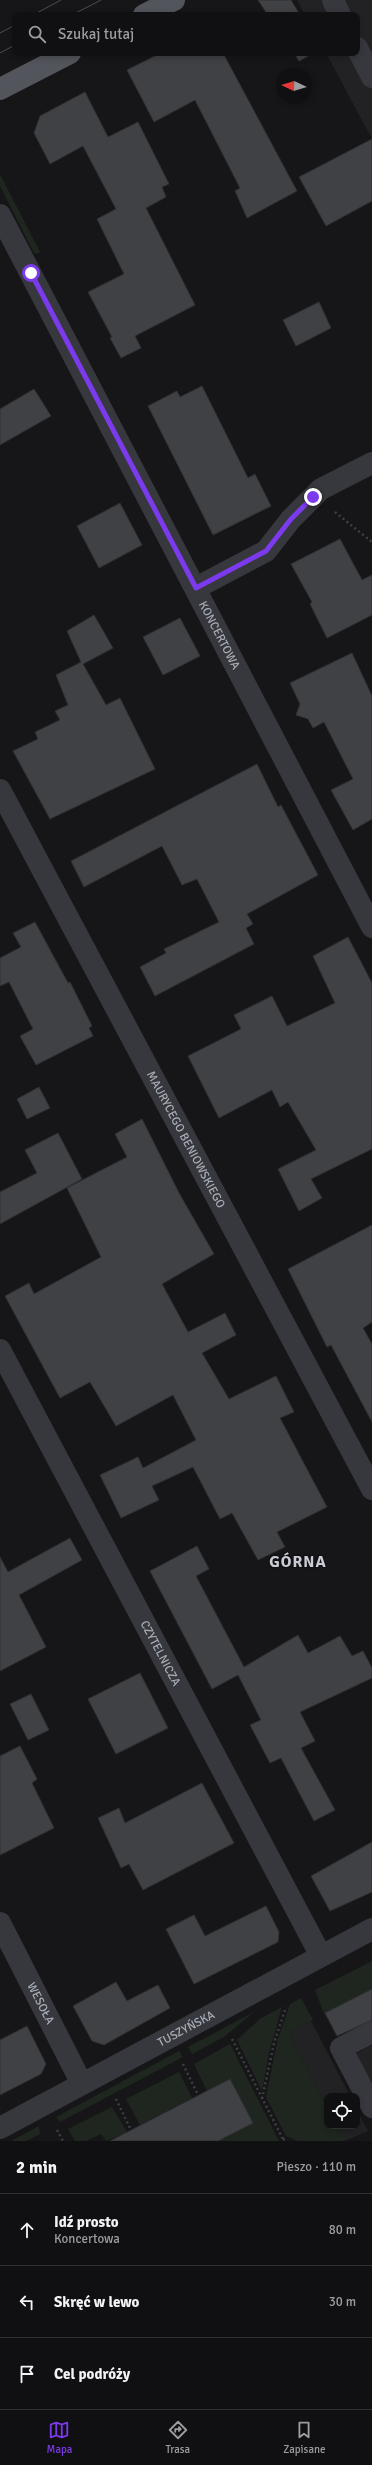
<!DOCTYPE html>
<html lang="pl">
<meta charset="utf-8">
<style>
body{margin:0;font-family:Signika,sans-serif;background:#19191b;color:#f1f3f6}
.controls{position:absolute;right:12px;bottom:12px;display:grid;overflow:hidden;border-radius:8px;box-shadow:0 2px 6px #0003}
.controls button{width:36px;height:36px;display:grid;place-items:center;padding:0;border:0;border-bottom:1px solid #303032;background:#101012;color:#f1f3f6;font:20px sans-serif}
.compass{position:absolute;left:276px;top:68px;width:36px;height:36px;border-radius:50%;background:#101012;box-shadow:0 2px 6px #0003;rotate:274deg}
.stop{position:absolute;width:12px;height:12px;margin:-9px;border:3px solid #7c3aed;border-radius:50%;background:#fff}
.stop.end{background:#7c3aed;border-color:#fff;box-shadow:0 1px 4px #0008}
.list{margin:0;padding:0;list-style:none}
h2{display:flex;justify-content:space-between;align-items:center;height:52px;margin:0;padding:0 16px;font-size:17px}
h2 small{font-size:13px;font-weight:400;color:#9c9d9f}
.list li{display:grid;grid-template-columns:26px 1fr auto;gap:12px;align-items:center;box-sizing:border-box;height:72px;padding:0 16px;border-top:1px solid #303032}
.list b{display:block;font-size:15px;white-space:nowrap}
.list p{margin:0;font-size:13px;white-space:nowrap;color:#9c9d9f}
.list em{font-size:13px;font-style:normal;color:#9c9d9f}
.icon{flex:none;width:22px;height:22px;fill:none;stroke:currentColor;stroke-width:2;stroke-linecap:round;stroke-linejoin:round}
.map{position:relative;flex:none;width:372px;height:2141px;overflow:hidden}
.search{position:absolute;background:#101012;box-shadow:0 2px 6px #0003;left:12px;right:12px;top:12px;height:44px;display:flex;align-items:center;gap:10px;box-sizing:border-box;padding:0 14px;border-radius:8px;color:#9c9d9f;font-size:15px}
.sheet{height:268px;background:#101012}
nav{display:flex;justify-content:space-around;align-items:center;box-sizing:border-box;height:56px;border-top:1px solid #303032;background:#101012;font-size:11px;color:#9c9d9f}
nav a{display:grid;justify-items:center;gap:2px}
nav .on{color:#7c3aed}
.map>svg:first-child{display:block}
</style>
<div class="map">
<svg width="372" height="2141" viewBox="0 0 372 2141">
<rect width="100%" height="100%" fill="#161618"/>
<g fill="#222225">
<path d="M297 0H372V139L326 53H357V15H305Z"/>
<path d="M311 2021 350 2096H327V2107L289 2033Z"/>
<path d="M372 2045V2085L355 2054Z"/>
<path d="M357 2110 368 2131 345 2141 337 2126H357Z"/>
</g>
<g fill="#1e261f">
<path d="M0 174 40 252 37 254 34 253 0 186Z"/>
<path d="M372 1961V1989L324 2014 315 1990Z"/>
<path d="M301 1998 313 2020 289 2033 327 2107V2126H337L345 2141H297L286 2136 266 2097 277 2042 290 2004Z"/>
<path d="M282 2007 269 2053 262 2091 237 2040 261 2018Z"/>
<path d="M254 2012 224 2037 192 2054 188 2047Z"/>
<path d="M230 2044 279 2141H218L230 2079 207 2091 194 2064Z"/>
<path d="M179 2051 183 2057 60 2122 56 2117Z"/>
<path d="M179 2072 192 2098 140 2125 126 2099Z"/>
<path d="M112 2107 127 2132 106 2141 101 2134 86 2141H75L68 2129Z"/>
<path d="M39 2126 40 2134 26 2141H11Z"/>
</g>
<g fill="#404145" stroke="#303034">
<path d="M258 0H291L300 15H268Z"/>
<path d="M161 53H223L297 191 247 218 235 191 240 188 195 100 154 122 127 70Z"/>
<path d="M294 53H314L299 61Z"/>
<path d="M85 92 108 137 138 122 169 184 162 187 166 197 146 208 195 305 135 336 141 348 121 358 110 338 112 337 88 292 124 274 97 219 116 209 83 146 50 164 34 133 40 116Z"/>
<path d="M372 139V201L326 226 299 177Z"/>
<path d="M319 302 331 328 296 346 283 320Z"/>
<path d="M202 386 248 478 255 474 271 506 213 535 148 406 177 391 180 397Z"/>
<path d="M34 389 51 416 0 445V409Z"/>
<path d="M120 503 142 545 99 568 77 526Z"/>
<path d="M340 539 362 580 372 575V615L327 638 310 604 312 602 291 564Z"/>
<path d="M94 615 113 648 83 664 106 705 120 698 155 769 50 819 13 751 38 739 35 732 60 720 55 711 68 705 56 675 81 662 67 631Z"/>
<path d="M180 618 200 656 163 675 143 637Z"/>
<path d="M352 653 372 696V819L353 830 331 790 353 779 324 722 313 728 308 719 296 715 300 704 290 683Z"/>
<path d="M257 764 278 807 281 805 318 875 247 914 253 924 246 928 254 944 155 996 140 967 166 953 164 949 219 922 197 879 182 885 162 846 84 887 71 861Z"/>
<path d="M35 922 68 983 70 982 92 1026 89 1028 93 1036 36 1065 20 1036 33 1029 9 982 0 986V958L21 947 13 933Z"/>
<path d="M348 937 372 983V1149L311 1179 322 1198 299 1211 278 1169 316 1150 288 1102 280 1107 272 1090 219 1118 188 1056 241 1029 234 1015 272 996 287 1026 335 1003 313 956Z"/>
<path d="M39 1087 50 1108 27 1119 17 1099Z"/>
<path d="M142 1119 179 1193 214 1254 162 1284 188 1332 225 1313 236 1335 202 1353 229 1399 276 1376 294 1412 280 1418 327 1507 277 1532 285 1547 258 1560 232 1513 220 1519 193 1467 152 1486 159 1500 121 1518 100 1475 138 1457 143 1468 196 1440 173 1395 116 1426 90 1382 60 1398 5 1296 29 1283 34 1294 101 1257 67 1188 127 1157 115 1134Z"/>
<path d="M58 1133 82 1179 0 1224V1192L37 1173 25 1150Z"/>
<path d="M372 1225V1322L363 1328 372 1344V1422L331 1345 327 1347 288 1269Z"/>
<path d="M70 1538 82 1560 19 1595 46 1647 0 1671V1557L8 1572Z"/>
<path d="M197 1546 209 1569 196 1576 244 1667 298 1635 308 1653 340 1636 352 1656 363 1651 372 1668V1678L300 1712 315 1741 301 1748 335 1810 314 1821 281 1758 270 1763 250 1725 261 1720 238 1675 212 1689 150 1571Z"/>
<path d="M140 1673 168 1728 116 1754 88 1699Z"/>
<path d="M31 1694 49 1730 28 1740 10 1704Z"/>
<path d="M20 1746 37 1779 32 1783 54 1828 0 1855V1756Z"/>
<path d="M202 1783 234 1843 143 1890 129 1864 121 1868 98 1818 119 1808 125 1823Z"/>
<path d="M372 1842V1892L330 1911 311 1876Z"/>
<path d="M266 1906 279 1932 278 1942 194 1984 166 1929 194 1915 205 1936Z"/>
<path d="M116 1982 127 2001 158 1985 170 2008 104 2045 92 2041 73 2006Z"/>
<path d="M372 1989V2020L337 2036 325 2013Z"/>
<path d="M27 2026 46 2064 41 2074 0 2095V2040Z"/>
<path d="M230 2079 253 2123 218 2141H110Z"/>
</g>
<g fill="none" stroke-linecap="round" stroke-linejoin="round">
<g stroke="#3d3f44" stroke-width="2.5" stroke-dasharray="2 3" stroke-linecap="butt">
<path d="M335 512 372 542"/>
<path d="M232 2039 284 2141"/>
<path d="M183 2064 198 2095"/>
<path d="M116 2099 131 2130"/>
<path d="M262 2099 274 2043 286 2007"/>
<path d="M57 2130 63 2141"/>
<path d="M283 2139 288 2141"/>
</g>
<g stroke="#37383d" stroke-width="22">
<path d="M333 0 340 15"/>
<path d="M357 48 372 77"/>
<path id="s1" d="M0 215 372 927"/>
<path d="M196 588 266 551 291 519 321 489 372 463"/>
<path id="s2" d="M0 790 372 1489"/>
<path id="s3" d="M0 1350 321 1956"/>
<path id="s4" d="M0 1923 82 2084"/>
<path d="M372 2032 341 2048 372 2107"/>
<path id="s5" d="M0 2128 372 1929"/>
</g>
<g stroke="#53555c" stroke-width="22">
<path d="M144 15 174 0"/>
<path d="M0 89 70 53"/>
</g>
<g stroke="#4a4c52" stroke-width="1">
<path d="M33 15 61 0"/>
<path d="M72 15 101 0"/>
<path d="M0 33 15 25"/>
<path d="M0 53 15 45"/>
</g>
</g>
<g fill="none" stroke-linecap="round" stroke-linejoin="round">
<path stroke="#7c3aed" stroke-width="5" d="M31 273 196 588 266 551 291 519 313 497"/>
</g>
<g text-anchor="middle" stroke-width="3" stroke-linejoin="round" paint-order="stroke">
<g font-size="12" fill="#a8adb8" stroke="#111113">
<text dy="4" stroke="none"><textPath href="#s1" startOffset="474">KONCERTOWA</textPath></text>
<text dy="4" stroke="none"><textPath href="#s2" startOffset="396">MAURYCEGO BENIOWSKIEGO</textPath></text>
<text dy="4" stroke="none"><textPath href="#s3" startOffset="343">CZYTELNICZA</textPath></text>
<text dy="4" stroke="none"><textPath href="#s4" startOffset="90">WESOŁA</textPath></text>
<text dy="4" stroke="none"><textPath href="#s5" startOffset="211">TUSZYŃSKA</textPath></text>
</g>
<g font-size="16" font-weight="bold" letter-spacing="1" fill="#c9ccd4" stroke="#111113">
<text x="298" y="1567">GÓRNA</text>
</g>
</g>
</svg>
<div class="controls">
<button><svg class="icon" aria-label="locate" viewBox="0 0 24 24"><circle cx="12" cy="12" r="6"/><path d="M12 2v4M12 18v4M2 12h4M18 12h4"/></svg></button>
</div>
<svg class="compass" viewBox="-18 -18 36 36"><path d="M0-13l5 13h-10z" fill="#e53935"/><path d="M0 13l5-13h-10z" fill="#9c9d9f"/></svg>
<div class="stop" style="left:31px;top:273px"></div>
<div class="stop end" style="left:313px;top:497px"></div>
<div class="search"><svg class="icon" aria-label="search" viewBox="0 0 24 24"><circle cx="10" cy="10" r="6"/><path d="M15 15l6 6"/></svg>Szukaj tutaj</div>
</div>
<section class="sheet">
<h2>2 min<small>Pieszo · 110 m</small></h2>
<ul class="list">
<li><svg class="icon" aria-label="ahead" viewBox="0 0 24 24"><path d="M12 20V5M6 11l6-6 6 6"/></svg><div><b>Idź prosto</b><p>Koncertowa</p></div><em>80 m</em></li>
<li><svg class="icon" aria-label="left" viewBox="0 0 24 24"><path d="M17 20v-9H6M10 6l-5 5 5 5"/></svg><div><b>Skręć w lewo</b></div><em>30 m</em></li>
<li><svg class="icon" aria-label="arrive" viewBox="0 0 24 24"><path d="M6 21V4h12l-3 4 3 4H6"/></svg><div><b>Cel podróży</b></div></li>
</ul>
</section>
<nav>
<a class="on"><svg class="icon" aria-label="map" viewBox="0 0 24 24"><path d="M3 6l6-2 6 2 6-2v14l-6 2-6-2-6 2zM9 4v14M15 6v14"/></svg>Mapa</a>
<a><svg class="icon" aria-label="directions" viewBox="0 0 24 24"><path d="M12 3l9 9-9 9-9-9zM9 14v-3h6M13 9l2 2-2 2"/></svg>Trasa</a>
<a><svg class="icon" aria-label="saved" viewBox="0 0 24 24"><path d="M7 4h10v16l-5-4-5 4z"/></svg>Zapisane</a>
</nav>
